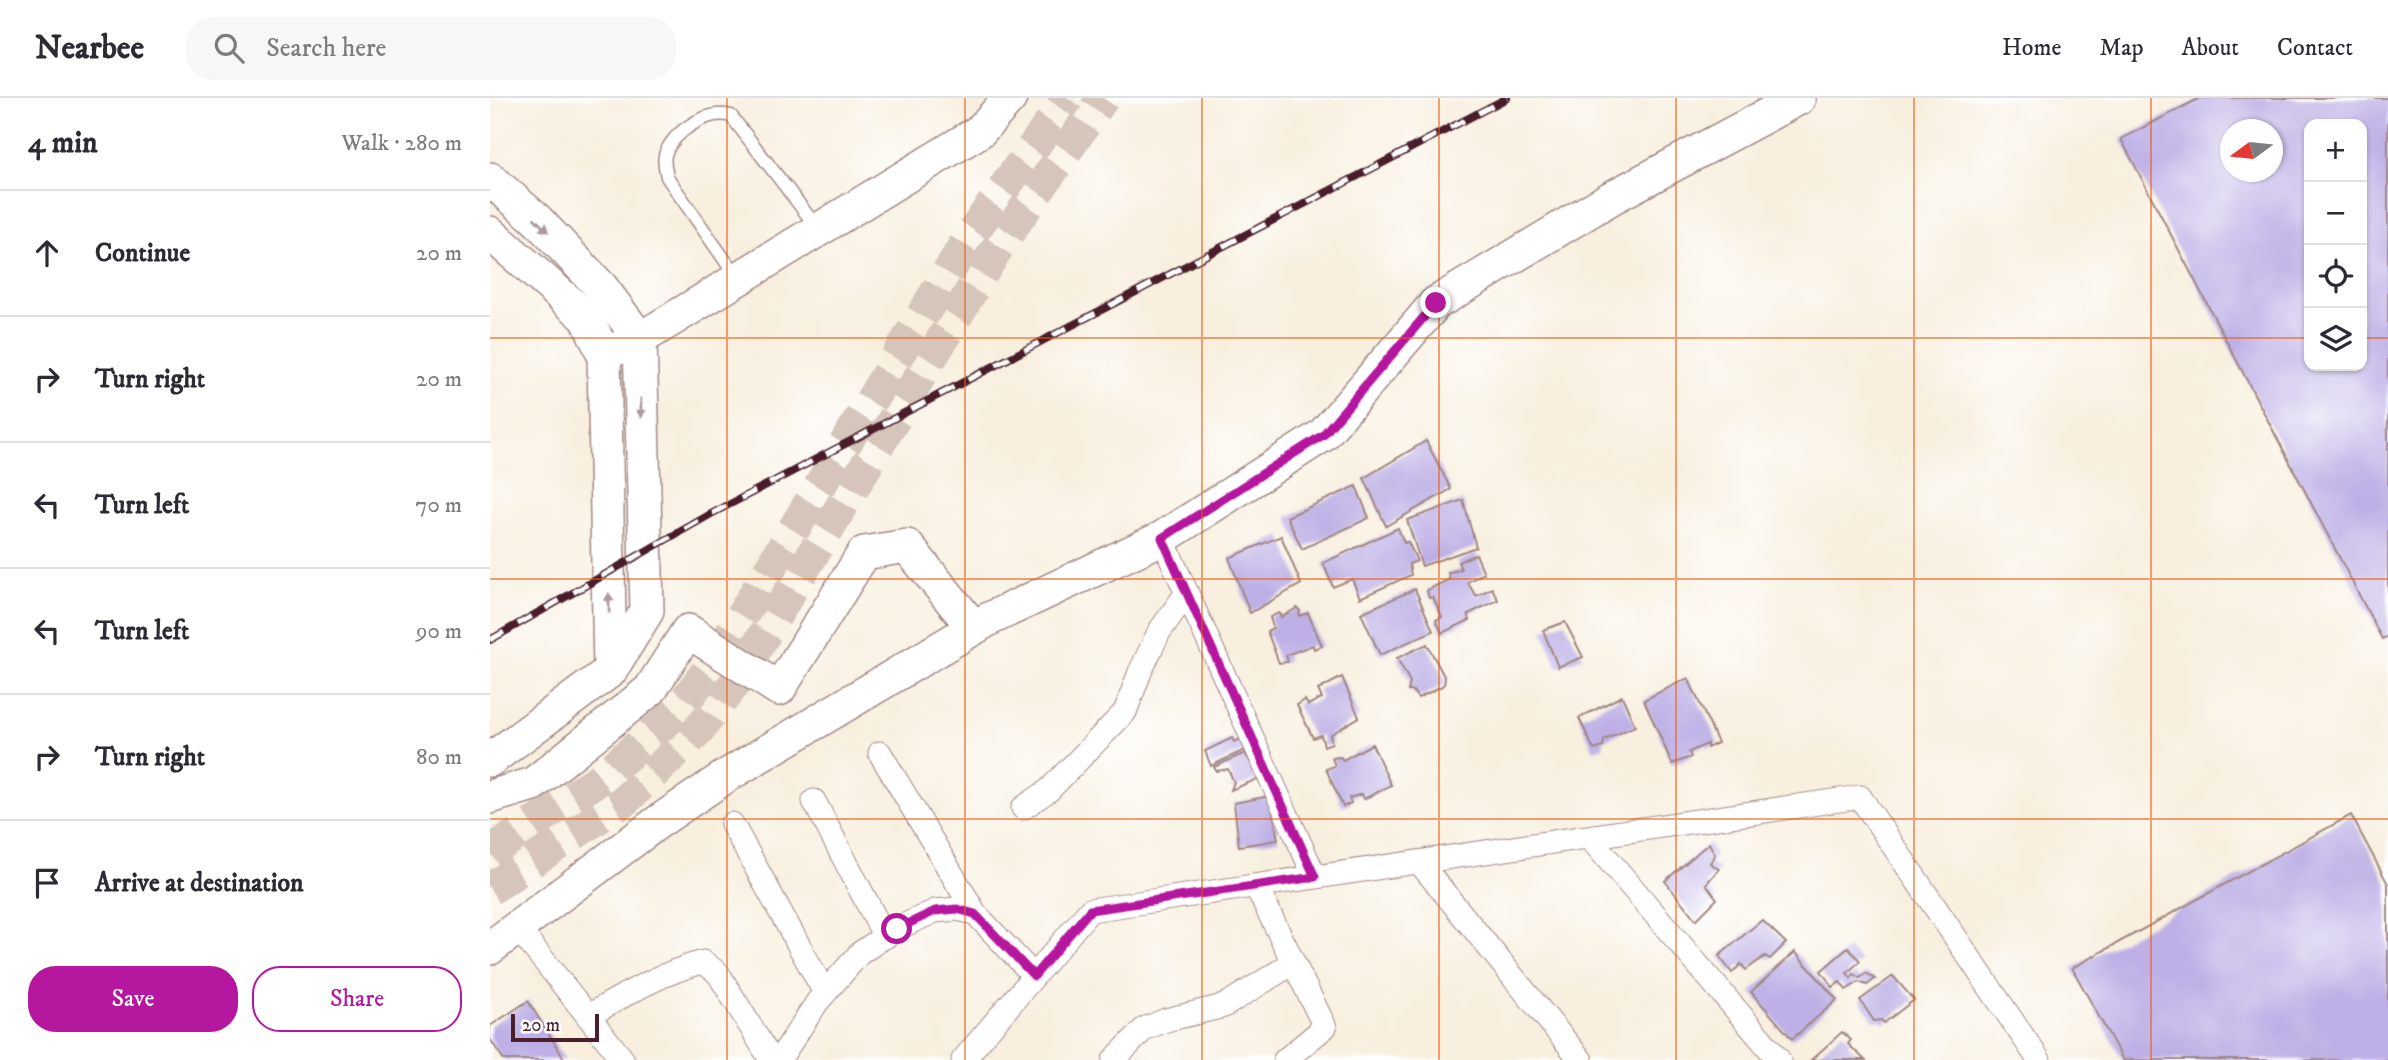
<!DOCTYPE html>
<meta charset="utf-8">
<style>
body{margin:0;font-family:"IM FELL DW Pica",serif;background:#f7f7f7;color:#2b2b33}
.controls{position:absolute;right:21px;top:21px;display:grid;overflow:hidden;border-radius:14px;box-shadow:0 2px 5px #0004}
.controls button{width:63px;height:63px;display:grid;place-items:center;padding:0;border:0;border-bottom:2px solid #e1e1e2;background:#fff;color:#2b2b33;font:35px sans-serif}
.compass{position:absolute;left:1730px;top:21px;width:63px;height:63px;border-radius:50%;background:#fff;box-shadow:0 2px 5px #0004;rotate:255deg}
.scale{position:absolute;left:21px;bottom:18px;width:88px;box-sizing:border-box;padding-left:7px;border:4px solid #4a1f2b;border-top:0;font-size:19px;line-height:24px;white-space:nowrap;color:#4a1f2b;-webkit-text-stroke:5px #fff;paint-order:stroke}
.stop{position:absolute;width:21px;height:21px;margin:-16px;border:5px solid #b5179e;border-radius:50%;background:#fff}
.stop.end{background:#b5179e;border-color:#fff;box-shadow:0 2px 7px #0008}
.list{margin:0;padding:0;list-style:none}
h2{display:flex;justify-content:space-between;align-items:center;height:91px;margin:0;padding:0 28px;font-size:30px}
h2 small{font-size:23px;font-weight:400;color:#7c7c81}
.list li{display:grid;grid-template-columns:46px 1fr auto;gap:21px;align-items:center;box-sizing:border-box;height:126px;padding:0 28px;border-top:2px solid #e1e1e2}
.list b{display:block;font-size:26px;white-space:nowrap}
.list em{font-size:23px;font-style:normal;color:#7c7c81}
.actions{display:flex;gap:14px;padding:21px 28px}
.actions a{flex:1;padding:16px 0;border:2px solid #b5179e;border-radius:28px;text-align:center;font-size:24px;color:#b5179e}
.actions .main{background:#b5179e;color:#fff}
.icon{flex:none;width:38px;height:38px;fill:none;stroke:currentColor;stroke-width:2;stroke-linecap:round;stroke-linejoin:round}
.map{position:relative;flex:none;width:1898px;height:962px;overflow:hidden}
header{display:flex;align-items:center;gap:42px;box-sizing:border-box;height:98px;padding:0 35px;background:#fff;border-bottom:2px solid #e1e1e2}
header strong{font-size:33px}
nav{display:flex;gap:38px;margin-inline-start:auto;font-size:24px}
.search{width:490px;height:63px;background:#f7f7f7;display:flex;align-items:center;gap:18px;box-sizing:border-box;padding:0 24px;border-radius:28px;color:#7c7c81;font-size:26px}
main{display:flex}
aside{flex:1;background:#fff}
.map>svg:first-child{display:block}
</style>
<header>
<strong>Nearbee</strong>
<div class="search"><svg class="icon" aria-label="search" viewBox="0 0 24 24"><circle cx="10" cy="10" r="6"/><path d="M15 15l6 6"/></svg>Search here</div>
<nav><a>Home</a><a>Map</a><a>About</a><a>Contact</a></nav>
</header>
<main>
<aside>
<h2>4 min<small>Walk · 280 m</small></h2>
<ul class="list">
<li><svg class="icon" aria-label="ahead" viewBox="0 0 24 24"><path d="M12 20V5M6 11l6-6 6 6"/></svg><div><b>Continue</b></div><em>20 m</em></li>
<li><svg class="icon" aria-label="right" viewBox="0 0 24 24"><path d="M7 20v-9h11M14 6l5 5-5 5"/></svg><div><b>Turn right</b></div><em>20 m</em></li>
<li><svg class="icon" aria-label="left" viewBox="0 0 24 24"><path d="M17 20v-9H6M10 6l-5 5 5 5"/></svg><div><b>Turn left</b></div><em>70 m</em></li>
<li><svg class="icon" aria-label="left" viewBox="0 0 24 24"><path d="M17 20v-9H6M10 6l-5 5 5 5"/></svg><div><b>Turn left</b></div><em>90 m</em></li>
<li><svg class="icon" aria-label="right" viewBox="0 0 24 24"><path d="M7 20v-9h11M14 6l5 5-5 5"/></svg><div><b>Turn right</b></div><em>80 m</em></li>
<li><svg class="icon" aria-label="arrive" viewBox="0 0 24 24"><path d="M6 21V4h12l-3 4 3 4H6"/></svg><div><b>Arrive at destination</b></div></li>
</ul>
<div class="actions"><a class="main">Save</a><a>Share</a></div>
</aside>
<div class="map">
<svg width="1898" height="962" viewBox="0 0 1898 962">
<rect width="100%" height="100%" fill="#fff"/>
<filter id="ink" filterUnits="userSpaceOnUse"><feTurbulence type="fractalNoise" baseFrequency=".0143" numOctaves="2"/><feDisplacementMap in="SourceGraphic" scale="14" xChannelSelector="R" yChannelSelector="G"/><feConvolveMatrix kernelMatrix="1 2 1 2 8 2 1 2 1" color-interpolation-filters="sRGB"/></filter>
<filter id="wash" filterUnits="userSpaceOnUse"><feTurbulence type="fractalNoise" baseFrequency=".00686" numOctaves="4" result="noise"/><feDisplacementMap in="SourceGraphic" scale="28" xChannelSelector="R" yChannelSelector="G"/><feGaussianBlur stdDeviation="1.57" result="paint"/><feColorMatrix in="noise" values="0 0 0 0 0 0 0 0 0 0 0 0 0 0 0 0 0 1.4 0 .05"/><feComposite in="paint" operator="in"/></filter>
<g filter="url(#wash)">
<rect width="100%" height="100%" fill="#f8efde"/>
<g id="blocks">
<g fill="#beb0e6" fill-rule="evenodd">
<path d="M1710 0H1898V538L1892 541 1631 41ZM1819 26H1872V268H1819ZM1741 32H1783V74H1741Z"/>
<path d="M936 343 961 391 896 428 874 380Z"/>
<path d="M866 388 879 420 812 451 797 419Z"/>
<path d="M973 402 986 449 932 468 917 422Z"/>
<path d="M908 430 914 445 918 444 927 463 919 466 921 477 870 500 862 481 843 489 833 465Z"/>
<path d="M791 438 811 486 760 515 739 460Z"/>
<path d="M986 456 994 475 977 484 986 498 1002 490 1008 502 978 516 980 522 952 535 946 522 952 519 943 499 939 500 937 492 960 481 958 475 971 471 968 464Z"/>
<path d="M925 491 943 533 890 557 871 515Z"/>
<path d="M807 510 810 513 809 518 818 515 832 548 824 551 823 547 796 557 798 564 789 565 777 533 783 530 780 519 789 515 791 519Z"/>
<path d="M1075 524 1093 559 1068 569 1053 532Z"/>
<path d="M937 546 955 580 954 587 928 600 923 593H918L920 584 907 560Z"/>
<path d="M852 579 869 619 840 637 842 645 834 648 831 637 823 640 807 607 815 602 818 607 832 600 828 592Z"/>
<path d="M1198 580 1228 645 1217 650V646L1199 654 1201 659 1182 666 1154 602Z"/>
<path d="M1132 598 1145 628 1114 642 1113 649 1104 652 1089 620Z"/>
<path d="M742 640 744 644 751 641 755 652 721 668 715 653Z"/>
<path d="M882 646 901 687 874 701 872 696 859 700 861 705 853 709 836 671 845 668 842 660 850 659 853 662Z"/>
<path d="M755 655 770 680 741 692 744 684 738 671 726 673 724 669Z"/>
<path d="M780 698 788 742 749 748 744 705Z"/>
<path d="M1861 717 1898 786V962H1633L1582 870Z"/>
<path d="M1219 745 1225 757 1220 765 1229 771 1216 786 1227 801 1206 822 1175 783Z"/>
<path d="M1272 822 1296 845 1280 861 1275 858 1256 872 1251 866 1242 875 1229 858Z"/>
<path d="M1358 850 1370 863 1357 875 1361 880 1364 876 1370 880 1376 875 1385 881 1377 887 1369 884 1356 892 1350 884 1343 889 1331 873Z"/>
<path d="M1305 854 1347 902 1302 941 1261 894Z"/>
<path d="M1403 878 1424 902 1394 925 1391 922 1384 923 1370 902Z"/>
<path d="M38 903 75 962H14L0 941V928Z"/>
<path d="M1352 934 1361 942 1358 946 1375 962H1321Z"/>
</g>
</g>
</g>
<g filter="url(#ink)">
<use href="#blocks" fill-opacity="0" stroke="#a18784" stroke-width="2"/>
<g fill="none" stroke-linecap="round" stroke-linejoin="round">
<g stroke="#d5c5ba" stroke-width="33" stroke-dasharray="33 17" stroke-linecap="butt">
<path d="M0 754 111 680 187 614 224 564 480 138 578 0"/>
<path d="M0 791 134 703 207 634 245 585 506 152 613 0"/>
</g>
<defs>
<path id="lane" d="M248 181 177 79C176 72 173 64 175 57 182 34 218 11 241 18L329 132"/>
<g id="street">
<path d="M672 440 825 779"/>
<path d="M390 655 485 815"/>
<path d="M324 703 395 839"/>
<path d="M533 710 559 692 635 614 650 574 669 534 696 496"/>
<path d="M242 726 335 895"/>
<path d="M1099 739 1289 962"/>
<path d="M929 764 1091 962"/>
<path d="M766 788 835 929 795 962"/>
<path d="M27 829 133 962"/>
<path d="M98 918C136 896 171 875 213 864L228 875 281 962"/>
<path d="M289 962 328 903 370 855 406 831 445 813 467 811 485 815 544 878"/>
<path d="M473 962 600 812 1370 699 1549 962"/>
<path d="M624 962 654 931 676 922 734 908 803 865"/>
</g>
<g id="secondary">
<path d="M0 81 46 121 112 190 150 241 157 513 120 573 0 662"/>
<path d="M0 135 97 220 114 257 120 573"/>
<path d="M129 250 150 241 490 33 520 0"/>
<path d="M0 699 43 686 160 592 198 533 289 591 374 455 417 448 484 530"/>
<path d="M0 850 168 724 236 678 499 521 672 440 833 337 946 205 1121 100 1309 0"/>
</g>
</defs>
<use href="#lane" stroke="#a18784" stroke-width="15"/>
<use href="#street" stroke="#a18784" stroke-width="25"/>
<use href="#secondary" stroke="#a18784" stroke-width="36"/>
<use href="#lane" stroke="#fff" stroke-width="12"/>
<use href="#street" stroke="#fff" stroke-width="23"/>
<use href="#secondary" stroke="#fff" stroke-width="33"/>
<defs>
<path id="rail" d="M0 542 221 416 1017 0"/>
</defs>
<use href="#rail" stroke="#4a1f2b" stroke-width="8"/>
<use href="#rail" stroke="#fff" stroke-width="5" stroke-dasharray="16" stroke-linecap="butt"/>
</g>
<defs><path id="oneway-solid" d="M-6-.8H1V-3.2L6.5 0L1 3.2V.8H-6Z" transform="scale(1.75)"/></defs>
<g fill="#ae9aa0">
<use href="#oneway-solid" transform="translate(51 127) rotate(45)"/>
<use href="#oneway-solid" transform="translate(151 310) rotate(89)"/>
<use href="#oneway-solid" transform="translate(119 505) rotate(-91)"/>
</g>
</g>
<g fill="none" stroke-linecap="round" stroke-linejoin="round" filter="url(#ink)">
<path stroke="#b5179e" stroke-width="9" d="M407 831 445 813 467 811 485 816 544 878 600 812 825 779 672 440 833 337 946 205"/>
</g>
<path fill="none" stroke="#e8590c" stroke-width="2" stroke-opacity="0.55" d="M237 0V962M475 0V962M712 0V962M949 0V962M1186 0V962M1424 0V962M1661 0V962M0 240H1819M1872 240H1898M0 481H1898M0 721H1898"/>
</svg>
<div class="controls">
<button>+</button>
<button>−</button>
<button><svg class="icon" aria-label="locate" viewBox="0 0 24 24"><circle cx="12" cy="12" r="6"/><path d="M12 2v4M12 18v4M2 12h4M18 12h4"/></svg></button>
<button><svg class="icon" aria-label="layers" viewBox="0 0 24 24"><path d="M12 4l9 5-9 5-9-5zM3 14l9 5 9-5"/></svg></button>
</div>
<svg class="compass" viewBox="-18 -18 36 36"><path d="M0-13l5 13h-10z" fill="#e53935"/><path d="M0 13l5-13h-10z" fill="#7c7c81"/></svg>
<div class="scale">20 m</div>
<div class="stop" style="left:407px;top:831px"></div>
<div class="stop end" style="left:946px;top:205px"></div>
</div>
</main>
